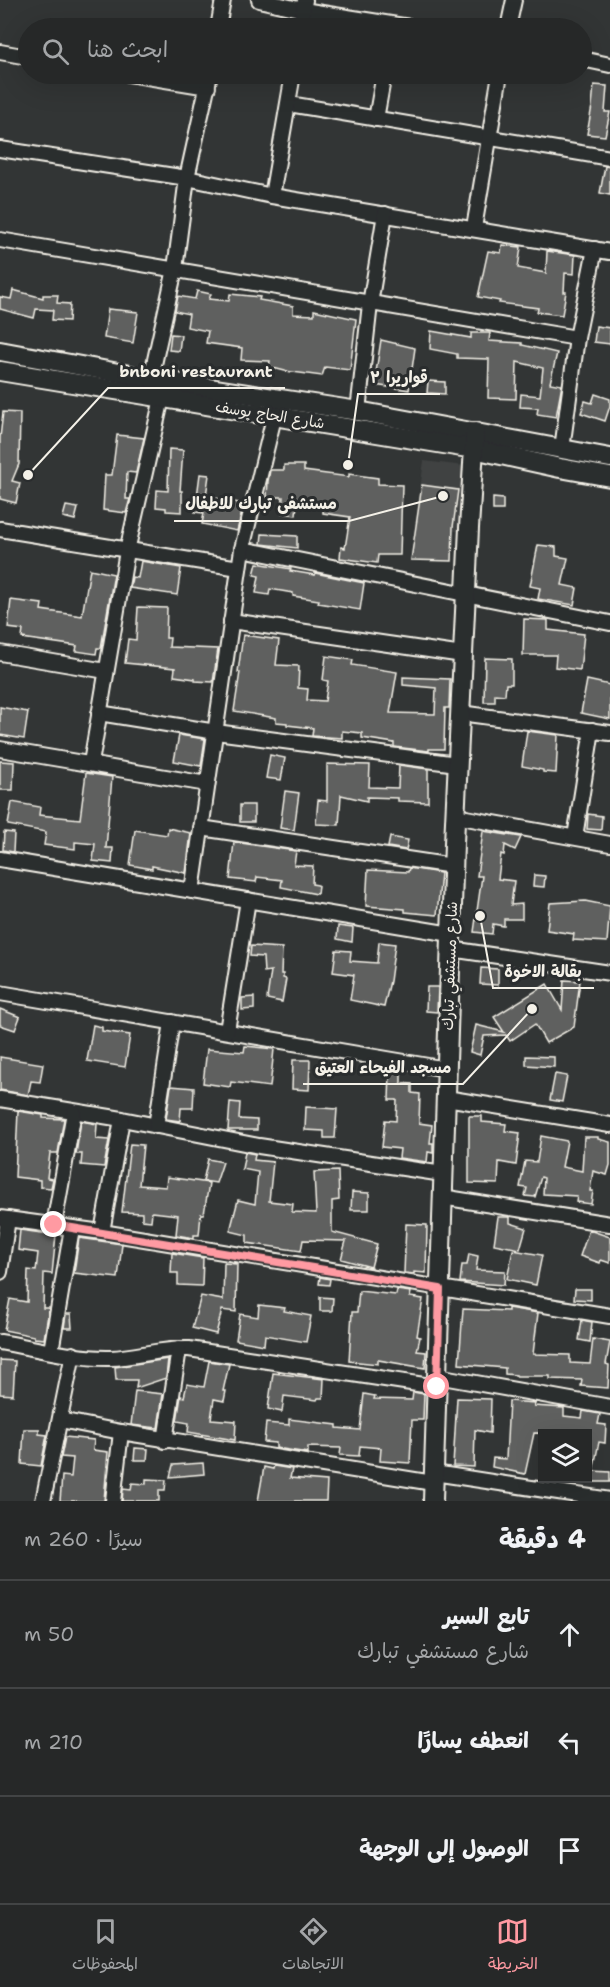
<!DOCTYPE html>
<html lang="ar">
<meta charset="utf-8">
<style>
body{margin:0;font-family:"Shantell Sans","Playpen Sans Arabic",sans-serif;background:#323434;color:#f1f3f6;direction:rtl}
.controls{position:absolute;right:18px;bottom:18px;display:grid;overflow:hidden;border-radius:0px;box-shadow:0 6px 24px #0002}
.controls button{width:54px;height:54px;display:grid;place-items:center;padding:0;border:0;border-bottom:2px solid #424445;background:#262828;color:#f1f3f6;font:30px sans-serif}
.stop{position:absolute;width:18px;height:18px;margin:-14px;border:4px solid #ff9aa2;border-radius:50%;background:#fff}
.stop.end{background:#ff9aa2;border-color:#fff;box-shadow:0 2px 6px #0008}
.list{margin:0;padding:0;list-style:none}
h2{display:flex;justify-content:space-between;align-items:center;height:78px;margin:0;padding:0 24px;font-size:26px}
h2 small{font-size:20px;font-weight:400;color:#a4a6a8}
.list li{display:grid;grid-template-columns:39px 1fr auto;gap:18px;align-items:center;box-sizing:border-box;height:108px;padding:0 24px;border-top:2px solid #424445}
.list b{display:block;font-size:22px;white-space:nowrap}
.list p{margin:0;font-size:20px;white-space:nowrap;color:#a4a6a8}
.list em{font-size:20px;font-style:normal;color:#a4a6a8}
.icon{flex:none;width:33px;height:33px;fill:none;stroke:currentColor;stroke-width:2;stroke-linecap:round;stroke-linejoin:round}
.map{position:relative;flex:none;width:610px;height:1501px;overflow:hidden;direction:ltr}
.search{position:absolute;background:#262828;box-shadow:0 6px 24px #0002;left:18px;right:18px;top:18px;height:66px;display:flex;align-items:center;gap:15px;box-sizing:border-box;padding:0 21px;border-radius:33px;color:#a4a6a8;font-size:22px}
.sheet{height:402px;background:#262828}
nav{display:flex;justify-content:space-around;align-items:center;box-sizing:border-box;height:84px;border-top:2px solid #424445;background:#262828;font-size:16px;color:#a4a6a8}
nav a{display:grid;justify-items:center;gap:3px}
nav .on{color:#ff9aa2}
.map>svg:first-child{display:block}
</style>
<div class="map">
<svg width="610" height="1501" viewBox="0 0 610 1501">
<rect width="100%" height="100%" fill="#323535"/>
<filter id="ink" filterUnits="userSpaceOnUse"><feTurbulence type="fractalNoise" baseFrequency=".0167" numOctaves="2"/><feDisplacementMap in="SourceGraphic" scale="12" xChannelSelector="R" yChannelSelector="G"/><feConvolveMatrix kernelMatrix="1 2 1 2 8 2 1 2 1" color-interpolation-filters="sRGB"/></filter>
<g filter="url(#ink)">
<path fill="#404242" d="M424 461 472 467 463 532 415 525Z"/>
<g fill="#5f605f" stroke="#f4f1e8" stroke-width="1.5">
<path d="M594 85 607 86 605 112H610L605 136 587 134 592 106Z"/>
<path d="M605 166 610 167V195L600 193Z"/>
<path d="M502 245 521 247 518 268 546 273 547 251 575 255 574 274 565 273 564 292H566L562 315 537 312 538 308 499 303 500 301 478 297 488 251 501 253Z"/>
<path d="M13 290 43 298V295H58L57 303 70 304 69 321 52 320 53 310 36 309 34 318 0 309V297L11 299Z"/>
<path d="M197 291 211 294 209 299 229 301 230 294 260 297 259 300 293 306V314L314 315V310L356 319 350 370 325 367 322 376 285 371 269 367 270 361 241 360 242 348 206 343 208 331 187 327 189 314 175 311 178 296 195 299Z"/>
<path d="M108 309 138 312 133 343 104 338Z"/>
<path d="M596 326 610 328V344L594 342Z"/>
<path d="M431 331 471 338V333H490L489 341 522 343V345L557 353 550 383 562 385 556 417 537 414 538 408 520 407 521 394 540 396 543 368 517 362 516 399 488 398 489 359 457 358V354L430 349Z"/>
<path d="M171 334 181 335 179 351 169 350Z"/>
<path d="M381 340 415 348 409 390 374 385Z"/>
<path d="M428 381 445 382V394L427 393Z"/>
<path d="M595 394 610 399V406L605 421 581 413 585 401 592 403Z"/>
<path d="M3 412 20 413 19 464 12 481 20 483 16 503 0 499V438Z"/>
<path d="M117 435 144 438 136 473 127 472 126 499H130L126 513 103 510 105 475H112Z"/>
<path d="M169 449 183 450 180 491H182V512L166 511V508L156 507 157 490 168 491Z"/>
<path d="M284 465H304V471L349 477V474L378 478V484L402 485 400 555H378L377 563 340 558 341 547 345 548 350 517 323 513V507L297 503 296 515 282 513 283 497H267L268 481 270 470H284Z"/>
<path d="M200 474 209 475 206 496 244 504 237 531 202 524 204 513 195 512Z"/>
<path d="M422 485 458 490 453 527 452 561 411 560Z"/>
<path d="M493 498 503 499V510H493Z"/>
<path d="M66 506 78 508 75 520 63 517Z"/>
<path d="M262 534 297 536V548L261 544Z"/>
<path d="M538 545 556 547V556L568 558 562 585 577 588 574 605 538 599 540 588 530 586Z"/>
<path d="M141 561 181 568 177 595 130 588 132 577 138 578Z"/>
<path d="M257 563 291 569 290 571 315 575V573L364 583 360 610 318 603 319 600 293 596V593L270 589 269 595 256 593 259 576 254 575Z"/>
<path d="M90 569 114 574 101 648H97L96 654 76 651 77 646 22 638 23 630 8 628 11 600 42 604 41 610 82 616Z"/>
<path d="M138 607 167 608 166 638H170L169 647 218 649 213 682 195 681V679L174 676 175 668 125 663 128 639 136 640Z"/>
<path d="M524 619 548 620V630L584 634 580 670 555 667 556 655H523Z"/>
<path d="M243 635 279 640 276 665 299 666 298 688 308 689 307 700 325 701 328 681 323 680 326 656 353 660 352 665 397 672 390 713 435 714 436 688 403 685V677L450 679 449 708H445L444 749H429V751L394 747V743L362 738V733L342 731V738L312 736 313 728 287 725V723L276 722V718L234 711 240 672H238Z"/>
<path d="M485 658 512 659V684H506L505 695 495 694V702H484Z"/>
<path d="M587 680 610 685V719L581 713Z"/>
<path d="M0 707 28 712 24 739 0 735Z"/>
<path d="M527 731 558 735 556 773 543 772V770L522 766Z"/>
<path d="M179 735 205 739 201 766 174 761Z"/>
<path d="M270 755 285 758 281 780 266 778Z"/>
<path d="M0 761 14 762 13 790H0Z"/>
<path d="M327 764 370 765 369 787 398 788 399 765 428 769V802L398 801V798L367 797V801L341 795 339 825 316 824 318 800 327 801Z"/>
<path d="M86 773 112 777 106 848H113L112 863 93 861 95 844 75 842V849L44 845 46 832 8 825 12 802 40 807 39 815 80 819Z"/>
<path d="M285 791 299 793 294 830 280 828Z"/>
<rect x="240" y="805" width="14" height="17"/>
<path d="M588 814 602 816 601 830 587 829Z"/>
<path d="M168 828 191 833 186 873 152 866V869L130 865 135 830 167 835Z"/>
<path d="M483 831 521 837 515 850 505 845 504 855 501 854 498 879 514 881 511 905 522 904V919H504V926L493 924 492 934 474 932 482 876H477Z"/>
<path d="M4 832 14 833 13 852 3 850Z"/>
<path d="M390 837 408 840 406 850 388 847Z"/>
<path d="M234 842 296 851 294 865 313 866 312 884 318 885 317 894 281 887 282 880 257 877 256 882 230 879Z"/>
<path d="M409 868 441 873 437 915 405 912V909L366 906 368 870 408 872Z"/>
<path d="M534 875 545 876 544 887 533 886Z"/>
<path d="M585 901 610 906 607 942 573 940 574 934 547 930 550 903Z"/>
<path d="M338 926 353 928 352 942 337 939Z"/>
<path d="M379 942 395 944 390 981 384 1007 350 1000 354 975 333 972 336 950 351 951 350 961 377 963Z"/>
<path d="M251 946 282 948 281 974H283V978L286 979 282 1002 267 999 271 971 264 972 263 957 250 956Z"/>
<path d="M481 968 498 969V985L480 984Z"/>
<path d="M564 980 580 981 574 1027 546 1043 535 1024 510 1041 506 1035 484 1036 480 1055 470 1052 476 1025 504 1032 494 1017 547 984 562 1010Z"/>
<path d="M427 987H438L437 1012 426 1011Z"/>
<path d="M254 997V1009L242 1010V998Z"/>
<path d="M0 1009 20 1017 15 1030 0 1025Z"/>
<path d="M93 1025 102 1027V1031L130 1035 125 1067 87 1061Z"/>
<path d="M245 1046 274 1049 270 1087 231 1082 230 1087 203 1083 207 1049 244 1052Z"/>
<path d="M526 1056 554 1057V1067L526 1065Z"/>
<path d="M0 1057 43 1064 40 1082 31 1081 28 1095 0 1090Z"/>
<path d="M293 1060H310L309 1090 292 1089Z"/>
<path d="M390 1073H401V1083L412 1084V1093L420 1094 419 1123 432 1125 430 1143H433V1153L428 1152 427 1162 399 1158 400 1149 382 1147 385 1120 396 1121 397 1100H389Z"/>
<path d="M555 1074 567 1076 562 1102 550 1100Z"/>
<path d="M171 1086 194 1088 193 1108H181L180 1121 166 1119Z"/>
<path d="M230 1102 240 1103 239 1119 257 1120V1130H228Z"/>
<path d="M306 1107 337 1109 335 1138H324V1131L305 1130Z"/>
<path d="M18 1111 43 1115V1118L64 1119 58 1153H50L47 1178 53 1179 51 1188 40 1187V1180L15 1177Z"/>
<path d="M469 1116H482V1122L506 1124 505 1131 520 1133 516 1165 499 1162 498 1184 469 1183Z"/>
<path d="M81 1121 97 1124 96 1139 109 1140 104 1167 81 1165 82 1154H76Z"/>
<path d="M541 1136 567 1141 562 1167 582 1171 584 1137H598V1139L610 1142V1165L607 1175 593 1171 590 1191H593L591 1204 576 1202 577 1196 543 1194 544 1178 541 1177 535 1197 525 1196 527 1188 520 1187 525 1161 537 1162Z"/>
<path d="M130 1144 143 1145 139 1185 166 1187 167 1177 209 1183 204 1214H201L199 1235H194V1238L176 1235 178 1215 152 1212 151 1221 142 1220V1213L122 1212Z"/>
<path d="M245 1152 255 1154 254 1160 273 1162 269 1201 293 1204 292 1212 316 1213 314 1172 338 1171 339 1200 332 1201V1232L377 1244 371 1267 341 1259 346 1241 303 1240 301 1251 247 1243V1235L230 1231 238 1200 255 1204 258 1172 242 1169Z"/>
<path d="M208 1159 223 1162 216 1183 203 1181Z"/>
<path d="M352 1192 369 1193V1210H351Z"/>
<path d="M498 1217H510V1223L526 1228 520 1249 494 1244Z"/>
<path d="M406 1224 427 1225 426 1273 414 1272V1274L404 1273Z"/>
<path d="M20 1230 56 1235 52 1274 44 1273 43 1308H49L44 1339 34 1338V1336L4 1330 10 1299 27 1302 28 1270 36 1271 38 1253 18 1250Z"/>
<path d="M589 1230 610 1237V1263L601 1260 600 1263 580 1256Z"/>
<path d="M79 1238 122 1244 118 1278 74 1273Z"/>
<path d="M513 1250 542 1255 536 1285 507 1279Z"/>
<path d="M172 1253 203 1258 202 1286 178 1285V1273H171Z"/>
<path d="M469 1254 478 1256 476 1270 505 1271 504 1285 460 1282 462 1265H467Z"/>
<path d="M224 1263 237 1264 236 1312 222 1310 216 1334 192 1328 201 1296 223 1300Z"/>
<path d="M320 1277 330 1279 329 1285 319 1284Z"/>
<path d="M575 1289H591V1300L574 1299Z"/>
<path d="M397 1290 411 1292 410 1297 423 1299 417 1336 420 1337 417 1351 426 1352 425 1368 378 1360V1364L349 1361 352 1312H357L359 1291 396 1295Z"/>
<path d="M320 1297 333 1298 332 1311H320Z"/>
<path d="M259 1305 285 1308 284 1311 311 1316 306 1342 265 1335 264 1345 236 1340 240 1314 258 1317Z"/>
<path d="M508 1308 538 1313 533 1354 570 1355V1363L590 1364 593 1339 610 1342 606 1364 609 1365 608 1388 581 1386 582 1380 550 1379V1376H516V1375L505 1374V1368L459 1364 463 1309 508 1311Z"/>
<path d="M66 1314H71L72 1328H64Z"/>
<path d="M582 1320 592 1322 590 1342 579 1340Z"/>
<path d="M168 1359 166 1378 136 1388 137 1380H116L115 1367Z"/>
<path d="M0 1360 15 1361 13 1395 0 1394Z"/>
<path d="M209 1361 229 1364 223 1391H226L224 1401 214 1399 211 1419 236 1421 235 1440 188 1432 189 1423 177 1421 181 1396 184 1397 187 1384 204 1387Z"/>
<path d="M273 1373 324 1379 323 1398H318L317 1400 284 1396 282 1412 268 1409Z"/>
<path d="M135 1391 163 1394 158 1428 131 1425Z"/>
<path d="M413 1392 424 1394 423 1420H412L410 1463 380 1461 381 1448 360 1446 359 1456 340 1455 341 1448 308 1447V1453L276 1448V1443L264 1442 266 1423 289 1425V1419L337 1425V1428L360 1430 364 1394 375 1396 374 1399 412 1400Z"/>
<path d="M457 1398 491 1399 490 1433 475 1430 474 1467 453 1466Z"/>
<path d="M509 1401 535 1403 534 1406 564 1408V1416L582 1418 583 1411 600 1414 598 1424 606 1425 605 1443 599 1442 593 1471 610 1472V1482H588V1434L534 1433 525 1474 492 1467 493 1458 506 1459Z"/>
<path d="M24 1429H39V1434L47 1435 41 1466 22 1464Z"/>
<path d="M65 1437 94 1440 93 1450 108 1452 104 1501H60L62 1476 71 1477 73 1458 61 1457Z"/>
<path d="M135 1448 148 1449 147 1460H134Z"/>
<path d="M203 1463 204 1474 170 1477 173 1465Z"/>
<path d="M274 1466 292 1469 290 1478 327 1481 326 1501H258L264 1467 273 1469Z"/>
<path d="M146 1479 166 1480 165 1490H159V1501H122L123 1489 131 1490 132 1483 146 1484Z"/>
</g>
<g fill="none" stroke-linecap="round" stroke-linejoin="round">
<defs>
<g id="street">
<path d="M259 0 303 10 416 28"/>
<path d="M218 28 223 0"/>
<path d="M300 28 305 0"/>
<path d="M508 28 514 0"/>
<path d="M0 52 28 57"/>
<path d="M582 59 610 65"/>
<path d="M129 74 208 87"/>
<path d="M289 104 610 158"/>
<path d="M376 119 384 74"/>
<path d="M0 149 187 178 272 196 610 252"/>
<path d="M272 196 293 74"/>
<path d="M474 228 500 74"/>
<path d="M0 240 577 338"/>
<path d="M149 387 175 269 187 178 210 74"/>
<path d="M358 411 370 304 385 214"/>
<path d="M562 449 577 338 595 249"/>
<path d="M0 529 239 568"/>
<path d="M242 549 610 623"/>
<path d="M231 621 463 655"/>
<path d="M0 653 106 671"/>
<path d="M99 713 216 732 457 764"/>
<path d="M460 713 610 733"/>
<path d="M0 749 207 784"/>
<path d="M91 763 127 551 162 398"/>
<path d="M455 816 610 844"/>
<path d="M201 828 453 866"/>
<path d="M575 837 592 730"/>
<path d="M0 859 451 934"/>
<path d="M192 891 242 549 276 409"/>
<path d="M451 949 610 973"/>
<path d="M0 993 446 1069"/>
<path d="M227 1031 248 900"/>
<path d="M446 1098 610 1125"/>
<path d="M0 1099 122 1119 259 1146 443 1174"/>
<path d="M156 1126 172 1022"/>
<path d="M442 1197 610 1224"/>
<path d="M0 1218 102 1232 610 1316"/>
<path d="M54 1225 74 1112"/>
<path d="M102 1232 122 1119"/>
<path d="M0 1272 8 1219"/>
<path d="M0 1342C36 1348 74 1359 111 1358 137 1357 163 1348 189 1349L437 1387"/>
<path d="M51 1351 72 1228"/>
<path d="M437 1376 610 1407"/>
<path d="M60 1420 121 1432"/>
<path d="M165 1441 179 1349"/>
<path d="M434 1473 610 1500"/>
<path d="M43 1501 73 1354"/>
<path d="M113 1501 121 1432 433 1483"/>
</g>
<g id="secondary">
<path d="M0 351 151 379 358 411 610 458"/>
<path d="M0 371 474 449 560 468 610 477"/>
<path d="M433 1501 454 843 469 528 475 432"/>
</g>
</defs>
<use href="#street" stroke="#f4f1e8" stroke-width="18"/>
<use href="#secondary" stroke="#f4f1e8" stroke-width="22"/>
<use href="#street" stroke="#2a2d2e" stroke-width="14"/>
<use href="#secondary" stroke="#2a2d2e" stroke-width="18"/>
</g>
</g>
<g fill="none" stroke-linecap="round" stroke-linejoin="round" filter="url(#ink)">
<path stroke="#ff9aa2" stroke-width="8" d="M54 1225 440 1289 437 1387"/>
</g>
<g text-anchor="middle" stroke-width="6" stroke-linejoin="round" paint-order="stroke">
<g font-size="15" fill="#f4f1e8" stroke="#2a2d2e">
<text transform="translate(270 415) rotate(9)" y="5">شارع الحاج يوسف</text>
<text transform="translate(450 966) rotate(-88)" y="5">شارع مستشفي تبارك</text>
</g>
</g>
<path fill="none" stroke="#f4f1e8" stroke-width="2" d="M28 475L108 388H285M348 465L358 394H440M443 496L349 521H174M480 916L493 988H594M532 1009L463 1084H303"/>
<g fill="#f4f1e8" stroke="#2a2d2e" stroke-width="2">
<circle cx="28" cy="475" r="6"/>
<circle cx="348" cy="465" r="6"/>
<circle cx="443" cy="496" r="6"/>
<circle cx="480" cy="916" r="6"/>
<circle cx="532" cy="1009" r="6"/>
</g>
<g font-size="16" text-anchor="middle" font-weight="bold" fill="#f4f1e8" stroke="#2a2d2e" stroke-width="6" stroke-linejoin="round" paint-order="stroke">
<text x="196" y="377">bnboni restaurant</text>
<text x="399" y="383">قواريرا ٣</text>
<text x="261" y="509">مستشفى تبارك للاطفال</text>
<text x="543" y="977">بقالة الاخوة</text>
<text x="383" y="1073">مسجد الفيحاء العتيق</text>
</g>
</svg>
<div class="controls">
<button><svg class="icon" aria-label="layers" viewBox="0 0 24 24"><path d="M12 4l9 5-9 5-9-5zM3 14l9 5 9-5"/></svg></button>
</div>
<div class="stop" style="left:437px;top:1387px"></div>
<div class="stop end" style="left:54px;top:1225px"></div>
<div class="search"><svg class="icon" aria-label="search" viewBox="0 0 24 24"><circle cx="10" cy="10" r="6"/><path d="M15 15l6 6"/></svg>ابحث هنا</div>
</div>
<section class="sheet">
<h2>4 دقيقة<small>سيرًا · 260 m</small></h2>
<ul class="list">
<li><svg class="icon" aria-label="ahead" viewBox="0 0 24 24"><path d="M12 20V5M6 11l6-6 6 6"/></svg><div><b>تابع السير</b><p>شارع مستشفي تبارك</p></div><em>50 m</em></li>
<li><svg class="icon" aria-label="left" viewBox="0 0 24 24"><path d="M17 20v-9H6M10 6l-5 5 5 5"/></svg><div><b>انعطف يسارًا</b></div><em>210 m</em></li>
<li><svg class="icon" aria-label="arrive" viewBox="0 0 24 24"><path d="M6 21V4h12l-3 4 3 4H6"/></svg><div><b>الوصول إلى الوجهة</b></div></li>
</ul>
</section>
<nav>
<a class="on"><svg class="icon" aria-label="map" viewBox="0 0 24 24"><path d="M3 6l6-2 6 2 6-2v14l-6 2-6-2-6 2zM9 4v14M15 6v14"/></svg>الخريطة</a>
<a><svg class="icon" aria-label="directions" viewBox="0 0 24 24"><path d="M12 3l9 9-9 9-9-9zM9 14v-3h6M13 9l2 2-2 2"/></svg>الاتجاهات</a>
<a><svg class="icon" aria-label="saved" viewBox="0 0 24 24"><path d="M7 4h10v16l-5-4-5 4z"/></svg>المحفوظات</a>
</nav>
